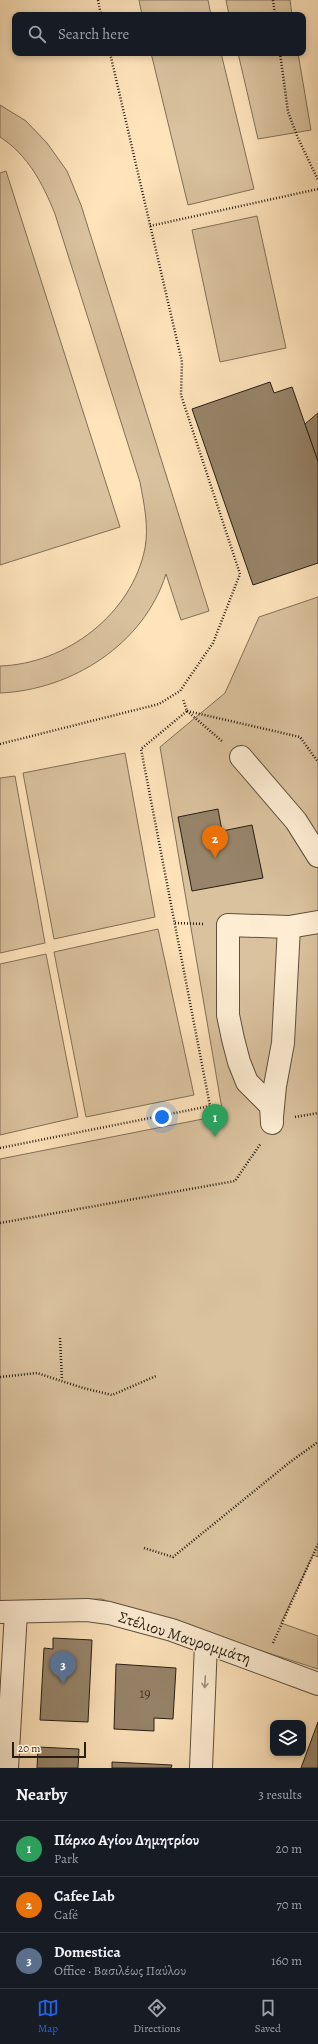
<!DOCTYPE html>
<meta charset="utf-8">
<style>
body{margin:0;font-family:Alegreya,serif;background:#242831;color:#f1f3f6}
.controls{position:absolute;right:12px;bottom:12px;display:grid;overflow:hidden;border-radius:8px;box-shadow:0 2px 6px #0003}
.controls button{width:36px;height:36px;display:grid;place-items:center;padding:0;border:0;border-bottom:1px solid #363941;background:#171b24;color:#f1f3f6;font:20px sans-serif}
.scale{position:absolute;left:12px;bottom:10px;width:74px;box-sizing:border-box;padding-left:4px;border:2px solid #281e13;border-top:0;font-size:11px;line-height:14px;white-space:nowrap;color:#281e13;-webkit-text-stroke:3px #feedd3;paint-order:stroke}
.you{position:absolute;left:162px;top:1117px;width:14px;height:14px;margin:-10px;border:3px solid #fff;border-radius:50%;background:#1a73e8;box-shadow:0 0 0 6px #1a73e833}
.badge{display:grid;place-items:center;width:26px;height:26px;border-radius:50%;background:#2563eb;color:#fff;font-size:13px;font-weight:700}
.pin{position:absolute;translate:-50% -33px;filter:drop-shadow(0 1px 2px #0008)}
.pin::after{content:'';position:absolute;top:21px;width:14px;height:12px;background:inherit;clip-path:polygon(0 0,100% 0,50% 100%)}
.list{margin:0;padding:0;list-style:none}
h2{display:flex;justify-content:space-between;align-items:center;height:52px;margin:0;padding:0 16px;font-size:17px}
h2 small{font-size:13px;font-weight:400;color:#9ea1a6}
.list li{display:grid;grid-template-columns:26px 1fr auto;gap:12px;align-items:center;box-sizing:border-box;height:56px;padding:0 16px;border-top:1px solid #363941}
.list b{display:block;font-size:15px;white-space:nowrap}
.list p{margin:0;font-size:13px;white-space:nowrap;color:#9ea1a6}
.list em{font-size:13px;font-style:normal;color:#9ea1a6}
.icon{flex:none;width:22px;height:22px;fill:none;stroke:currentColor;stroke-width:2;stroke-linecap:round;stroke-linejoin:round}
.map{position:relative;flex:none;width:318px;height:1768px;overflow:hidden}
.search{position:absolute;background:#171b24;box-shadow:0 2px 6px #0003;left:12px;right:12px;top:12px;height:44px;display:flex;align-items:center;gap:10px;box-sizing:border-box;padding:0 14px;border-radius:8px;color:#9ea1a6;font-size:15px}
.sheet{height:220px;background:#171b24}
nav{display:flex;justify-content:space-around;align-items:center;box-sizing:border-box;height:56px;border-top:1px solid #363941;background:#171b24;font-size:11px;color:#9ea1a6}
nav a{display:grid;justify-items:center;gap:2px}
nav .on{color:#2563eb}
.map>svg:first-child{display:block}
</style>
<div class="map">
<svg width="318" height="1768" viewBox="0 0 318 1768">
<rect width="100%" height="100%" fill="#fee3bb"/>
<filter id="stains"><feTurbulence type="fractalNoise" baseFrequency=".005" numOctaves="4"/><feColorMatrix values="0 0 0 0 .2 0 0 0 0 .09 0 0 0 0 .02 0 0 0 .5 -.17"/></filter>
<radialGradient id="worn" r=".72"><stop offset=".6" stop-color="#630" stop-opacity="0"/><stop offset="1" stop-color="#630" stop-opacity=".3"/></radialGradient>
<g fill="#dac29e" stroke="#817058">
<path d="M139 0H208L211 15H142Z"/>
<path d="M226 0H290L292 15H229Z"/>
<path d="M151 53H221L254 189 188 205Z"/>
<path d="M238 53H298L311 130 258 139Z"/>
<path d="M0 105 26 121 47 143 67 171 81 205 209 611 181 620 166 574C144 644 72 690 0 693V666C66 664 132 614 145 548 149 526 144 504 140 482L55 214C43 184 28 155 0 137Z"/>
<path d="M6 171 120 527 0 565V173Z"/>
<path d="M257 216 286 348 220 362 192 230Z"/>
<path d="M318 597V1557L313 1555 281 1623 318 1636V1669L101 1599 0 1602V1159L223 1115 160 747 225 693 259 617Z"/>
<path d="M125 753 155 917 54 939 23 773Z"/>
<path d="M15 776 45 943 0 953V778Z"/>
<path d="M158 929 194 1095 86 1117 54 952Z"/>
<path d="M46 954 78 1117 0 1135V964Z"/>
</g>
<g fill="#97846a" stroke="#281e13">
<path d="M270 382 274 393 292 387 318 461V563L253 585 192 409Z"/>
<path d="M318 413V461L305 424Z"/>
<path d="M218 809 222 831 252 825 263 878 192 891 178 817Z"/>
<path d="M53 1638 92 1640 88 1722 40 1720 44 1648 53 1649Z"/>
<path d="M116 1664 176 1668 173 1719 154 1718V1731L114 1729Z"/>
<path d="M318 1722V1768H301Z"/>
<path d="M38 1747 79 1749 78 1768H37Z"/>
<path d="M112 1762 172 1765 171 1768H112Z"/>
</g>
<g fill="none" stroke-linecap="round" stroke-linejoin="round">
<defs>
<g id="minor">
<path d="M241 757 296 821 318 856"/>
<path d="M272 1117 275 1086 283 1043 289 927"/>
<path d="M272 1123 271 1106 247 1082 239 1062 233 1039 228 1015V925L289 927 318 922"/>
<path d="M0 1612 87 1610 109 1613 172 1630 318 1684"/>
<path d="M7 1768 16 1612"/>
<path d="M201 1768 206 1643"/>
</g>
</defs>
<use href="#minor" stroke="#5e4f3d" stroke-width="24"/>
<g stroke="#281e13" stroke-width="2.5" stroke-dasharray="1 2" stroke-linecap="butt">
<path d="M98 0 101 15"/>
<path d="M273 0 275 15"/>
<path d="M280 53 288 112 298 138 318 180"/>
<path d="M150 226 318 189"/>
<path d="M187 711 223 742"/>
<path d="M187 711 300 737 318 762"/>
<path d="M0 744 159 704 180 691 213 643 240 574 181 395 182 362 110 53"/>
<path d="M175 923 204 924"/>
<path d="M295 1117 318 1113"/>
<path d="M0 1148 210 1106 141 749 187 711 183 699"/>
<path d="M0 1223 235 1181 261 1143"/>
<path d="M60 1338 62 1380"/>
<path d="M0 1377 37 1373 83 1388 112 1395 156 1376"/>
<path d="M144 1548 173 1557 290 1462 318 1442"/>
<path d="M273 1643 318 1544"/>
</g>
<use href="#minor" stroke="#feedd3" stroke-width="22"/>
</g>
<defs><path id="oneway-shaft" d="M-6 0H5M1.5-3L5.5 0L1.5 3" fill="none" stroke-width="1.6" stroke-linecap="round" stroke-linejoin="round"/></defs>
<use stroke="#9e907d" href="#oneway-shaft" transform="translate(205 1682) rotate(93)"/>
<g text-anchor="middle" stroke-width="3" stroke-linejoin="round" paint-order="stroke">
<g font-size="14" fill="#443829">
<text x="145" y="1698">19</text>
</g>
<g font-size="16" fill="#281e13" stroke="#feedd3">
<text transform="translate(185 1637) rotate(18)" y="6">Στέλιου Μαυρομμάτη</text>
</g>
</g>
<rect width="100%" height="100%" filter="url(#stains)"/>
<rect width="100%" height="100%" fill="url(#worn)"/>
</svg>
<div class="controls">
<button><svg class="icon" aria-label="layers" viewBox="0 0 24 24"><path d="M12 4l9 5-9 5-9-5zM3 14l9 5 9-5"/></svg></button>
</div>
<div class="scale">20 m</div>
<div class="you"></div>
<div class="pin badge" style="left:215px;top:1137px;background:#2e9e5b">1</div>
<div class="pin badge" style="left:215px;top:858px;background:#e8710a">2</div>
<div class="pin badge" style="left:63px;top:1684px;background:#5c6f8a">3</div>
<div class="search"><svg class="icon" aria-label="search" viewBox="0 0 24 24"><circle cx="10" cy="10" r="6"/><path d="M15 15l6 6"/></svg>Search here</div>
</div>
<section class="sheet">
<h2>Nearby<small>3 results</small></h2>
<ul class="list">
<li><span class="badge" style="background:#2e9e5b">1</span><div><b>Πάρκο Αγίου Δημητρίου</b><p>Park</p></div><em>20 m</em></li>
<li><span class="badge" style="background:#e8710a">2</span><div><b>Cafee Lab</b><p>Café</p></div><em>70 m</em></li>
<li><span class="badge" style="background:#5c6f8a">3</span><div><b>Domestica</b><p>Office · Βασιλέως Παύλου</p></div><em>160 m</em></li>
</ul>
</section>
<nav>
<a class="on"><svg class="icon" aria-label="map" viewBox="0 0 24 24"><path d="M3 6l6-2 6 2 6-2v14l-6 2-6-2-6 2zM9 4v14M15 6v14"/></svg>Map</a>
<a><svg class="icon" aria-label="directions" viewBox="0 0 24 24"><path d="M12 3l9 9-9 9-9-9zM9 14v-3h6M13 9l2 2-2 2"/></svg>Directions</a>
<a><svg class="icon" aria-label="saved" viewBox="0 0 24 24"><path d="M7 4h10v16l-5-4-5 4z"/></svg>Saved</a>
</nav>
